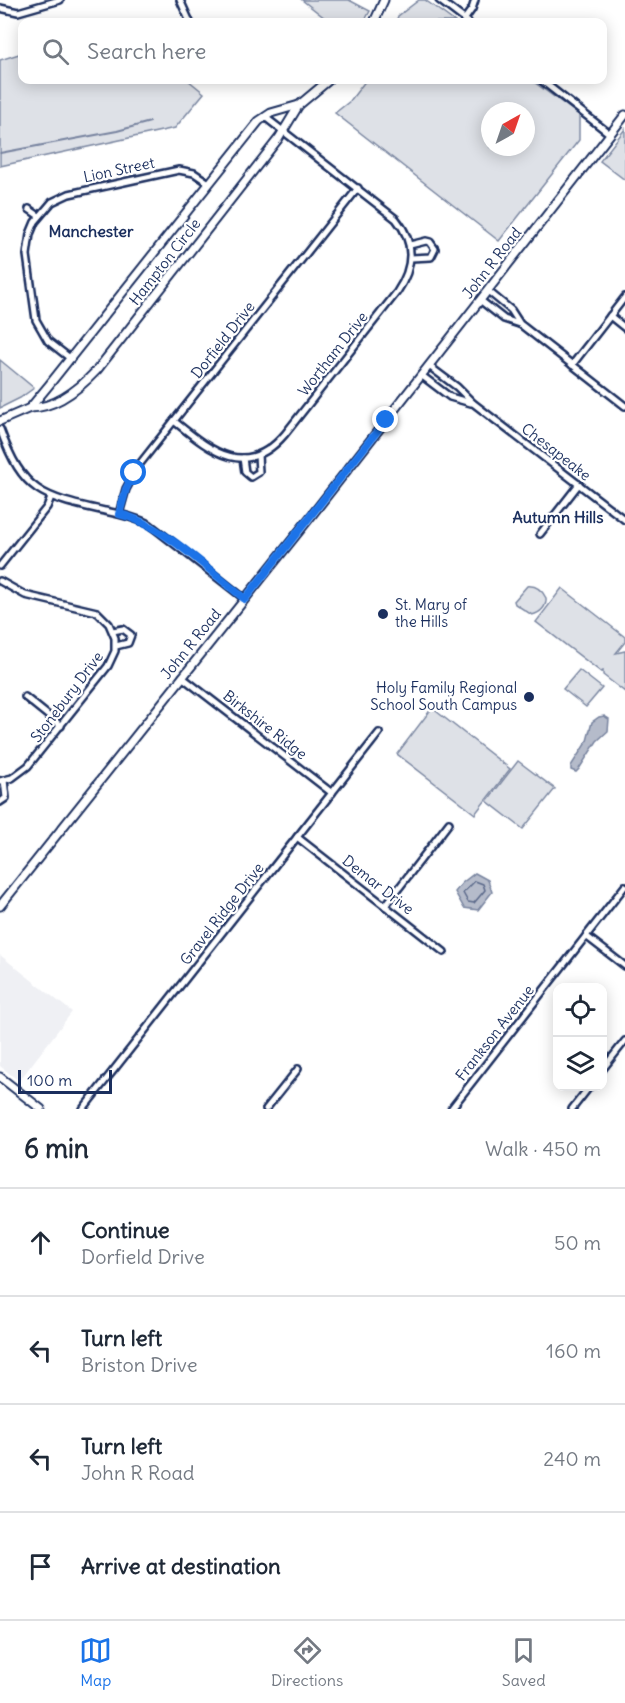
<!DOCTYPE html>
<meta charset="utf-8">
<style>
body{margin:0;font-family:Delius,sans-serif;background:#f6f6f7;color:#1f2937}
.controls{position:absolute;right:18px;bottom:18px;display:grid;overflow:hidden;border-radius:12px;box-shadow:0 3px 15px #0003}
.controls button{width:54px;height:54px;display:grid;place-items:center;padding:0;border:0;border-bottom:2px solid #e0e1e3;background:#fff;color:#1f2937;font:30px sans-serif}
.compass{position:absolute;left:481px;top:102px;width:54px;height:54px;border-radius:50%;background:#fff;box-shadow:0 3px 15px #0003;rotate:40deg}
.scale{position:absolute;left:18px;bottom:15px;width:94px;box-sizing:border-box;padding-left:6px;border:3px solid #1b2f5e;border-top:0;font-size:16px;line-height:21px;white-space:nowrap;color:#1b2f5e;-webkit-text-stroke:4px #fff;paint-order:stroke}
.stop{position:absolute;width:18px;height:18px;margin:-14px;border:4px solid #1a73e8;border-radius:50%;background:#fff}
.stop.end{background:#1a73e8;border-color:#fff;box-shadow:0 2px 6px #0008}
.list{margin:0;padding:0;list-style:none}
h2{display:flex;justify-content:space-between;align-items:center;height:78px;margin:0;padding:0 24px;font-size:26px}
h2 small{font-size:20px;font-weight:400;color:#747a83}
.list li{display:grid;grid-template-columns:39px 1fr auto;gap:18px;align-items:center;box-sizing:border-box;height:108px;padding:0 24px;border-top:2px solid #e0e1e3}
.list b{display:block;font-size:22px;white-space:nowrap}
.list p{margin:0;font-size:20px;white-space:nowrap;color:#747a83}
.list em{font-size:20px;font-style:normal;color:#747a83}
.icon{flex:none;width:33px;height:33px;fill:none;stroke:currentColor;stroke-width:2;stroke-linecap:round;stroke-linejoin:round}
.map{position:relative;flex:none;width:625px;height:1109px;overflow:hidden}
.search{position:absolute;background:#fff;box-shadow:0 3px 15px #0003;left:18px;right:18px;top:18px;height:66px;display:flex;align-items:center;gap:15px;box-sizing:border-box;padding:0 21px;border-radius:12px;color:#747a83;font-size:22px}
.sheet{height:510px;background:#fff}
nav{display:flex;justify-content:space-around;align-items:center;box-sizing:border-box;height:84px;border-top:2px solid #e0e1e3;background:#fff;font-size:16px;color:#747a83}
nav a{display:grid;justify-items:center;gap:3px}
nav .on{color:#1a73e8}
.map>svg:first-child{display:block}
</style>
<div class="map">
<svg width="625" height="1109" viewBox="0 0 625 1109">
<rect width="100%" height="100%" fill="#fff"/>
<filter id="ink" filterUnits="userSpaceOnUse"><feTurbulence type="fractalNoise" baseFrequency=".0167" numOctaves="2"/><feDisplacementMap in="SourceGraphic" scale="12" xChannelSelector="R" yChannelSelector="G"/><feConvolveMatrix kernelMatrix="1 2 1 2 8 2 1 2 1" color-interpolation-filters="sRGB"/></filter>
<g filter="url(#ink)">
<path fill="#eff0f4" d="M0 955 72 1012 19 1081 0 1066Z"/>
<g fill="#dee1e7" stroke="#7c88a2" stroke-width="1.5" fill-rule="evenodd">
<path d="M302 0H349L370 11 364 22H330Z"/>
<path d="M419 0H425L455 22H396L398 16Z"/>
<path d="M22 53V80H188L204 93 175 128 0 166V60Z"/>
<path d="M366 80H531L579 115V140L499 241 335 113 350 101ZM490 111H526V147H490Z"/>
<path d="M625 129V180L600 161Z"/>
<path d="M0 360 34 388 20 398 0 408Z"/>
<path d="M527 586C536 585 542 590 546 598 547 606 541 613 532 615L515 604 514 601Z"/>
<path d="M562 588 625 637V642L616 653 625 651V692L603 675V671L601 672 536 622Z"/>
<path d="M579 670 602 688 586 707 563 689Z"/>
<path d="M432 708 510 769 475 814 397 754Z"/>
<path d="M518 761 555 789 523 829 487 801Z"/>
</g>
<g fill="#b5bbca" stroke="#77839f" stroke-width="1.5">
<path d="M604 716 609 719 608 731 597 741 579 769 576 772 571 770V766L587 741 592 722 599 717Z"/>
<path d="M475 873 488 880 492 892 478 910 464 908 455 892 462 883Z"/>
</g>
<g fill="none" stroke-linecap="round" stroke-linejoin="round">
<path stroke="#596789" stroke-width="1.5" d="M475 881 483 884 485 890 474 903 468 902 463 893Z"/>
<path stroke="#77839f" stroke-width="2" d="M0 153 117 131 150 122"/>
<defs>
<g id="street">
<path d="M180 0 190 22"/>
<path d="M439 0 468 22"/>
<path d="M0 8 18 12 60 0"/>
<path d="M464 20 472 9 475 0"/>
<path d="M541 80 610 134"/>
<path d="M29 209 39 216"/>
<path d="M410 245 426 241 430 242 435 249 431 257 411 258"/>
<path d="M488 291 511 310 520 324 625 406"/>
<path d="M480 300 504 319 519 324"/>
<path d="M610 316 625 328"/>
<path d="M71 359 48 341 36 320 27 255 30 234 35 222 52 202 69 194 179 170 194 173 209 183"/>
<path d="M572 365 625 297"/>
<path d="M429 366 457 387 473 403 625 520"/>
<path d="M421 375 450 397 471 403"/>
<path d="M174 421C210 450 245 481 285 434L397 292C414 267 415 242 396 219L265 117"/>
<path d="M0 429C23 493 42 497 105 511 120 514 134 517 149 524L245 599"/>
<path d="M243 458 245 472 251 477 259 472 258 455"/>
<path d="M119 514 126 489 139 465 358 188"/>
<path d="M540 534 579 484"/>
<path d="M0 566 47 507 51 497"/>
<path d="M0 581 25 595 97 612 109 624 115 638V651L108 666 28 766 12 778 0 781"/>
<path d="M113 631 123 629 131 635 128 643 116 646"/>
<path d="M182 677 332 793"/>
<path d="M25 697 61 726"/>
<path d="M0 802 6 798 4 780"/>
<path d="M297 837 444 952"/>
<path d="M385 906 449 823"/>
<path d="M586 936 625 966"/>
<path d="M602 1070 625 1041"/>
<path d="M83 1109 379 733"/>
<path d="M266 1109 298 1069"/>
<path d="M451 1109 625 886"/>
<path d="M572 1109 590 1086"/>
</g>
<g id="secondary">
<path d="M374 22 384 0"/>
<path d="M30 408C55 408 80 388 97 370L279 138 299 105 329 80"/>
<path d="M0 421 30 408 49 385 259 121 271 113 299 105"/>
<path d="M0 906 308 520 625 115"/>
<path d="M0 1077 41 1109"/>
</g>
</defs>
<use href="#street" stroke="#1b2f5e" stroke-width="10"/>
<use href="#secondary" stroke="#1b2f5e" stroke-width="11"/>
<use href="#street" stroke="#fff" stroke-width="5"/>
<use href="#secondary" stroke="#fff" stroke-width="7"/>
</g>
</g>
<g fill="none" stroke-linecap="round" stroke-linejoin="round" filter="url(#ink)">
<path stroke="#1a73e8" stroke-width="8" d="M134 473 126 489 119 514C161 523 211 572 245 599L386 420"/>
</g>
<g fill="#1b2f5e" stroke="#fff" stroke-width="2">
<circle cx="383" cy="614" r="6"/>
<circle cx="529" cy="697" r="6"/>
</g>
<g text-anchor="middle" stroke-width="4.5" stroke-linejoin="round" paint-order="stroke">
<g font-size="15" fill="#1b2f5e" stroke="#fff">
<text transform="translate(119 170) rotate(-12)" y="5">Lion Street</text>
<text transform="translate(165 262) rotate(-52)" y="5">Hampton Circle</text>
<text transform="translate(492 263) rotate(-52)" y="5">John R Road</text>
<text transform="translate(223 340) rotate(-52)" y="5">Dorfield Drive</text>
<text transform="translate(333 354) rotate(-52)" y="5">Wortham Drive</text>
<text transform="translate(556 452) rotate(38)" y="5">Chesapeake</text>
<text transform="translate(191 644) rotate(-51)" y="5">John R Road</text>
<text transform="translate(67 697) rotate(-53)" y="5">Stonebury Drive</text>
<text transform="translate(265 725) rotate(38)" y="5">Birkshire Ridge</text>
<text transform="translate(378 885) rotate(38)" y="5">Demar Drive</text>
<text transform="translate(222 914) rotate(-52)" y="5">Gravel Ridge Drive</text>
<text transform="translate(495 1033) rotate(-52)" y="5">Frankson Avenue</text>
</g>
<g font-size="15" fill="#1b2f5e" stroke="#fff" text-anchor="start">
<text x="395" y="610">St. Mary of<tspan x="395" dy="17">the Hills</tspan></text>
<text x="517" y="693" text-anchor="end">Holy Family Regional<tspan x="517" dy="17">School South Campus</tspan></text>
</g>
<g font-size="16" font-weight="bold" fill="#1b2f5e" stroke="#fff">
<text x="91" y="237">Manchester</text>
<text x="558" y="523">Autumn Hills</text>
</g>
</g>
</svg>
<div class="controls">
<button><svg class="icon" aria-label="locate" viewBox="0 0 24 24"><circle cx="12" cy="12" r="6"/><path d="M12 2v4M12 18v4M2 12h4M18 12h4"/></svg></button>
<button><svg class="icon" aria-label="layers" viewBox="0 0 24 24"><path d="M12 4l9 5-9 5-9-5zM3 14l9 5 9-5"/></svg></button>
</div>
<svg class="compass" viewBox="-18 -18 36 36"><path d="M0-13l5 13h-10z" fill="#e53935"/><path d="M0 13l5-13h-10z" fill="#747a83"/></svg>
<div class="scale">100 m</div>
<div class="stop" style="left:134px;top:473px"></div>
<div class="stop end" style="left:386px;top:420px"></div>
<div class="search"><svg class="icon" aria-label="search" viewBox="0 0 24 24"><circle cx="10" cy="10" r="6"/><path d="M15 15l6 6"/></svg>Search here</div>
</div>
<section class="sheet">
<h2>6 min<small>Walk · 450 m</small></h2>
<ul class="list">
<li><svg class="icon" aria-label="ahead" viewBox="0 0 24 24"><path d="M12 20V5M6 11l6-6 6 6"/></svg><div><b>Continue</b><p>Dorfield Drive</p></div><em>50 m</em></li>
<li><svg class="icon" aria-label="left" viewBox="0 0 24 24"><path d="M17 20v-9H6M10 6l-5 5 5 5"/></svg><div><b>Turn left</b><p>Briston Drive</p></div><em>160 m</em></li>
<li><svg class="icon" aria-label="left" viewBox="0 0 24 24"><path d="M17 20v-9H6M10 6l-5 5 5 5"/></svg><div><b>Turn left</b><p>John R Road</p></div><em>240 m</em></li>
<li><svg class="icon" aria-label="arrive" viewBox="0 0 24 24"><path d="M6 21V4h12l-3 4 3 4H6"/></svg><div><b>Arrive at destination</b></div></li>
</ul>
</section>
<nav>
<a class="on"><svg class="icon" aria-label="map" viewBox="0 0 24 24"><path d="M3 6l6-2 6 2 6-2v14l-6 2-6-2-6 2zM9 4v14M15 6v14"/></svg>Map</a>
<a><svg class="icon" aria-label="directions" viewBox="0 0 24 24"><path d="M12 3l9 9-9 9-9-9zM9 14v-3h6M13 9l2 2-2 2"/></svg>Directions</a>
<a><svg class="icon" aria-label="saved" viewBox="0 0 24 24"><path d="M7 4h10v16l-5-4-5 4z"/></svg>Saved</a>
</nav>
